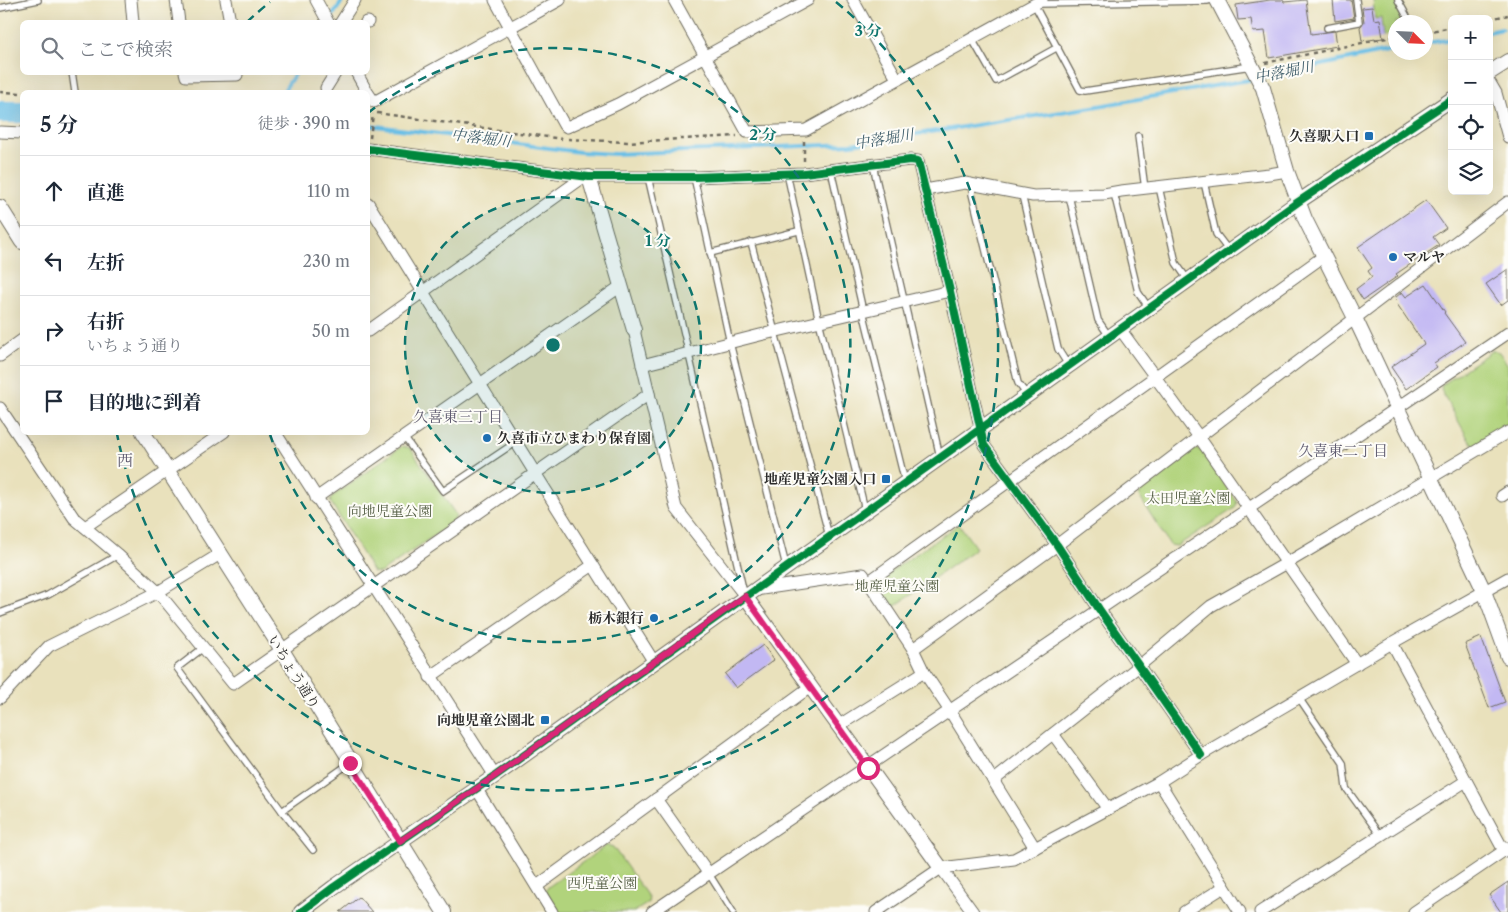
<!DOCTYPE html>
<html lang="ja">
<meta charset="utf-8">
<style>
body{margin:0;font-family:"Libre Caslon Text","Noto Serif JP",serif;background:#f6f6f7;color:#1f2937}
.controls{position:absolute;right:15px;top:15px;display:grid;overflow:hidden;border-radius:8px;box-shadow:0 5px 20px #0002}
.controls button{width:45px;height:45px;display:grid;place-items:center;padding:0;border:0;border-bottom:1px solid #e0e1e3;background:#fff;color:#1f2937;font:25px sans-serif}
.compass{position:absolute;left:1388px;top:15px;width:45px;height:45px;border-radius:50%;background:#fff;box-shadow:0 5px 20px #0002;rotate:114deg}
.stop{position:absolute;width:15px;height:15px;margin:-11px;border:4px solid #db2777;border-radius:50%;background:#fff}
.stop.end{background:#db2777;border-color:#fff;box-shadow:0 1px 5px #0008}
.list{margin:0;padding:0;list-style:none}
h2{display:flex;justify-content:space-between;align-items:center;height:65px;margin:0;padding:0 20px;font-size:21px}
h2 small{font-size:16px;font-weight:400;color:#747a83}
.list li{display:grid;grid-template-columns:32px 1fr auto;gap:15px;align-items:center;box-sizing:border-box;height:70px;padding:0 20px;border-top:1px solid #e0e1e3}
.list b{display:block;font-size:19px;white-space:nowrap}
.list p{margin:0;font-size:16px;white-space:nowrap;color:#747a83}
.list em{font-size:16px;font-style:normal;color:#747a83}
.icon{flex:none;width:28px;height:28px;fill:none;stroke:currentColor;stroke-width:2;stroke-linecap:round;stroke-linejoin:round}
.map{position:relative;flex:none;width:1508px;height:912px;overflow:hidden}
.search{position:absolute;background:#fff;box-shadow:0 5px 20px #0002;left:20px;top:20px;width:350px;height:55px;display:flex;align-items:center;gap:12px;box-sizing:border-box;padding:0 18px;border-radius:8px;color:#747a83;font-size:19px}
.panel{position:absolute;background:#fff;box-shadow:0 5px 20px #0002;left:20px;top:90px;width:350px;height:345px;border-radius:8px}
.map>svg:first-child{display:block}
</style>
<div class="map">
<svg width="1508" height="912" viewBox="0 0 1508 912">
<rect width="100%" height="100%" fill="#fdfcf7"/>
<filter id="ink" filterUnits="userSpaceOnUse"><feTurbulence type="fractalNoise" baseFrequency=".02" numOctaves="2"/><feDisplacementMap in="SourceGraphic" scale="10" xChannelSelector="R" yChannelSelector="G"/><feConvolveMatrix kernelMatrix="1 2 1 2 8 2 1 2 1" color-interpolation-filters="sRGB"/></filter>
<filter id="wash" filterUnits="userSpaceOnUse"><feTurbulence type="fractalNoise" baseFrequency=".0096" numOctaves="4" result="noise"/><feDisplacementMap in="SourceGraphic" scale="20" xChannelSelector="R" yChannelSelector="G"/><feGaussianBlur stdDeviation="1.12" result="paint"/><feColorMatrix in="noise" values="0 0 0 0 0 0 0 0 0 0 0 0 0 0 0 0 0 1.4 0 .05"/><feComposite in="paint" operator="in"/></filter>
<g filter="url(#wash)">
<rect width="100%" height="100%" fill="#e9e1bc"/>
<g fill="#b1d37c" stroke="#6e7f54">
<path d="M1373 0H1394L1407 22H1396L1395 35 1383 37 1381 18 1375 19Z"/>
<path d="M1493 350 1499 352 1508 365V425L1475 445 1470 442 1441 390 1442 385Z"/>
<path d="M402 446 410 448 456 515 454 522 380 573 373 572 330 501 333 496Z"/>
<path d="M1196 449 1202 451 1237 502 1235 508 1177 546 1170 545 1139 496 1138 490Z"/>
<path d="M959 524 976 548 891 609 876 585 880 579Z"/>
<path d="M607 845 613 847 649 898 648 903 634 912H557L545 892 548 887Z"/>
</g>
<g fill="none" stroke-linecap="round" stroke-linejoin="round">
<g stroke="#6abfe6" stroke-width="4">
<path d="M329 21 343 0"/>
<path d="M1489 32 1502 29"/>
<path d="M1426 43 1452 39"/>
<path d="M1261 78 1396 49"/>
<path d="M283 92 296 72"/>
<path d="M368 125 580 152 615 154 851 144 1081 109 1254 79"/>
</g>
<path stroke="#6abfe6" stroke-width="22" d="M0 112H22"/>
</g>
<g id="blocks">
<g fill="#c2b8f3">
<path d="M1270 0H1283L1284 2 1306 0 1311 34 1335 31 1337 46 1269 58 1265 31 1253 32 1251 19 1238 20 1236 5Z"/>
<path d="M1333 0H1351L1354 18 1335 21Z"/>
<path d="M1372 7 1374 20 1380 19 1383 38 1362 41 1360 27 1364 22 1362 8Z"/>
<path d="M1426 200 1446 228 1433 237 1439 245 1396 274 1398 276 1363 300 1356 289 1372 277 1368 271 1372 268 1358 247Z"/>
<path d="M1508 269V300L1501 305 1486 284Z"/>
<path d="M1426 284 1445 312 1444 313 1465 342 1434 363 1437 367 1406 389 1391 367 1424 344 1397 304 1398 303 1395 298 1402 292 1406 297Z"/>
<path d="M1481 637 1505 702 1489 708 1465 644Z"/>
<path d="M763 645 774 660 736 688 725 674Z"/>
<path d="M1508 882V912H1501L1489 895Z"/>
<path d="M359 897 372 912H340Z"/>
</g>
</g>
</g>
<g filter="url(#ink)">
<use href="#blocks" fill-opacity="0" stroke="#6e6b5e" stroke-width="1"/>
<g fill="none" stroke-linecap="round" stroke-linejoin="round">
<defs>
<g id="service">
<path d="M1398 0 1410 22"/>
<path d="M1034 4 1080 90 1085 91 1251 66"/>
<path d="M1038 4 1207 1 1211 0"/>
<path d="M0 8 38 0"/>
<path d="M1327 28 1359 22 1356 0"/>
<path d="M972 39 996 81 1058 47"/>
<path d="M72 72 75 92"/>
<path d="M1138 136 1145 189"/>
<path d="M873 165 940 457"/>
<path d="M831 170 863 311 905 482"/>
<path d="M787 173 819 321 865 510"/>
<path d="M648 177 743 589"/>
<path d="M694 177 730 343 786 566"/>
<path d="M1204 182 1216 234 1229 251"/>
<path d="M973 183 972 194 1018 383 1027 395"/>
<path d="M1159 187 1176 263 1188 280"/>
<path d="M1114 193 1138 292 1149 308"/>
<path d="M1022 195 1058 349 1068 365"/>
<path d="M1069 196 1098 320 1109 336"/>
<path d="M751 242 829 536"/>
<path d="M710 253 798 231"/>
<path d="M404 437 443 491 516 442"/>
<path d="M0 613 48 595 118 555"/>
<path d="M203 648 177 668 282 811"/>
<path d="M1299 698 1343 763 1346 788 1380 835"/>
<path d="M313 850 282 811 350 763"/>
<path d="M709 874 733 912"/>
</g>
<g id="minor">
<path d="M131 0 133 22"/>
<path d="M176 0 179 22"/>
<path d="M226 0 230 22"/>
<path d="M316 0 328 22"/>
<path d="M495 0 564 125 567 127 618 104 808 0"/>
<path d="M674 0 747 132 806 130 1042 0"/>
<path d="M853 0 897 79"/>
<path d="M341 22 355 0"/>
<path d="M366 22H368"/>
<path d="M185 72 186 76 237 75 236 72"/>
<path d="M356 72 367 92"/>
<path d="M1489 81 1496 93 1508 137"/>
<path d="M326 88 336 72"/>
<path d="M368 93 374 102 560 0"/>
<path d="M0 132 22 133"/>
<path d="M368 149 589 177H694L804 173 910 160 918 161 950 291 984 445 1057 545 1099 609 1201 755"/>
<path d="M925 190 965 183 1033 196 1104 194 1121 191 1269 174 1287 171"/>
<path d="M368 203 535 473 654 662"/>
<path d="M1120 329 1199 437 1357 664"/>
<path d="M634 330 676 508 745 596"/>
<path d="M368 331 585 176"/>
<path d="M0 356 22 340"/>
<path d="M642 365 760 335 950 291"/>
<path d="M0 408 74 518 118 555 158 592 233 684 649 394"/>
<path d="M275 432 495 776"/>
<path d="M1502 496 1508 492"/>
<path d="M316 498 621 286"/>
<path d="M85 527 224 432"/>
<path d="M868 582 1324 256"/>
<path d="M755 590 863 574 913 649 924 672 950 711 1035 848"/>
<path d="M1392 643 1504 851"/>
<path d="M913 649 1057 545 1508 202"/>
<path d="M430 677 593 565"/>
<path d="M0 698 49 646 158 592 220 554"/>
<path d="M838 726 924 672"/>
<path d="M1053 734 1108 809"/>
<path d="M993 781 1139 666 1211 606 1287 563 1508 432"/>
<path d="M1159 782 1240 912"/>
<path d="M476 788 552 912"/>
<path d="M656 799 709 874"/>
<path d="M941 868 973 912"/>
<path d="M537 886 810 687"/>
<path d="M652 912 1508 333"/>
<path d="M876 912 941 868 1014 859 1159 782 1201 755 1392 643 1508 578"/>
<path d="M1184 912 1224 887"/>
<path d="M1260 912 1466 781"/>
<path d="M1414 912 1508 848"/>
</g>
<g id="tertiary">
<path d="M1217 0 1263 88 1287 171 1305 219 1355 318 1484 591 1508 657"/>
<path d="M1489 73 1508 61"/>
<path d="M589 177 634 330"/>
<path d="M0 207 22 242"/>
<path d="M143 432 282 650 444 912"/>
<path d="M745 596 941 868"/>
<path d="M301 912 334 887 495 776 1298 202 1452 99"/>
</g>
</defs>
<use href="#service" stroke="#6e6b5e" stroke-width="8"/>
<use href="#minor" stroke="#6e6b5e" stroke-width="13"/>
<use href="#tertiary" stroke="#6e6b5e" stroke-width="16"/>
<g stroke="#6e6b5e" stroke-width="2.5" stroke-dasharray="4 4" stroke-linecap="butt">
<path d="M1489 19 1508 15"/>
<path d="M1426 32 1452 27"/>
<path d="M1265 63 1396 36"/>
<path d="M0 92 22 93"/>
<path d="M377 113 562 139"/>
<path d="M370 138 373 114"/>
<path d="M568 139 627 142 737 136"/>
<path d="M804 141V163"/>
</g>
<use href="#service" stroke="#fff" stroke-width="5.5"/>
<use href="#minor" stroke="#fff" stroke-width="11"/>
<use href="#tertiary" stroke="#fff" stroke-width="14"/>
<defs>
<g id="cycleway">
<path d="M368 149 589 177H694L804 173 910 160 918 161 950 291 984 445 1057 545 1099 609 1201 755"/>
<path d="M301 912 334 887 495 776 1298 202 1452 99"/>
</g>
</defs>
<use href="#cycleway" stroke="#fdfcf7" stroke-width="11"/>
<use href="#cycleway" stroke="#00873e" stroke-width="8"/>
</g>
</g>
<g fill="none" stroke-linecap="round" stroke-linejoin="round" filter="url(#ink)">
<path stroke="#db2777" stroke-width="6" d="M350 763 400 841 495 776 745 596 868 768"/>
</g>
<circle cx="553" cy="345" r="148" fill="#0f766e" fill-opacity=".12"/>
<g fill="none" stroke="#0f766e" stroke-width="2.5" stroke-dasharray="9 6">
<circle cx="553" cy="345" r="148"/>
<path d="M368 113A297 297 0 1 1 270 434"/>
<path d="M247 22A445 445 0 0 1 270 2M836 2A445 445 0 1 1 117 434"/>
</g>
<g fill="#1f6fb2" stroke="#fdfcf7" stroke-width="2">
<rect x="1364" y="131" width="10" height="10" rx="2.5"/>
<circle cx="1393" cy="257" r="5"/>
<circle cx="487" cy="438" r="5"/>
<rect x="881" y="474" width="10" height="10" rx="2.5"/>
<circle cx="654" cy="618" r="5"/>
<rect x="540" y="715" width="10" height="10" rx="2.5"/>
</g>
<g text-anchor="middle" stroke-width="4" stroke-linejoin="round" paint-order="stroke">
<g font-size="14" font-weight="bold" fill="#2b2b2b" stroke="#fdfcf7" text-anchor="end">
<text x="1359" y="141">久喜駅入口</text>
<text x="1403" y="262" text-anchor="start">マルヤ</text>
<text x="497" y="443" text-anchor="start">久喜市立ひまわり保育園</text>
<text x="876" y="484">地産児童公園入口</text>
<text x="644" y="623">栃木銀行</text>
<text x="535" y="725">向地児童公園北</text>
</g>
<g font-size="14" fill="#535d43" stroke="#fdfcf7">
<text x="1188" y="503">太田児童公園</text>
<text x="390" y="516">向地児童公園</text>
<text x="897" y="591">地産児童公園</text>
<text x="602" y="888">西児童公園</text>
</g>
<g font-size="14" fill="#2b2b2b" stroke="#fdfcf7">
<text transform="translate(294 672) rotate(58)" y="5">いちょう通り</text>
</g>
<g font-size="15" font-style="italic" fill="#415f6c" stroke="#fdfcf7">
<text transform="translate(1284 72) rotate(-11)" y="5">中落堀川</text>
<text transform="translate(481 138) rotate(7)" y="5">中落堀川</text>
<text transform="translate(884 139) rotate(-9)" y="5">中落堀川</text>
</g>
<g font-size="15" fill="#605c71" stroke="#fdfcf7">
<text x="458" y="422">久喜東三丁目</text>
<text x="1343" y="456">久喜東二丁目</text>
</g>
<g font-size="16" fill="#605c71" stroke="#fdfcf7">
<text x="125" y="466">西</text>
</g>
</g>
<circle cx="553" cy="345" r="8" fill="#0f766e" stroke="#fdfcf7" stroke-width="2.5"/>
<g font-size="15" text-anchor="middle" font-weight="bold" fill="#0f766e" stroke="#fdfcf7" stroke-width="4" stroke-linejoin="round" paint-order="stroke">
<text x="868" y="36">3 分</text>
<text x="763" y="140">2 分</text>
<text x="658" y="246">1 分</text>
</g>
</svg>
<div class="controls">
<button>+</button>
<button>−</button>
<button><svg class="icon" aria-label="locate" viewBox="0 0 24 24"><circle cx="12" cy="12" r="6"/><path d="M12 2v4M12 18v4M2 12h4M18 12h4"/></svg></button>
<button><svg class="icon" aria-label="layers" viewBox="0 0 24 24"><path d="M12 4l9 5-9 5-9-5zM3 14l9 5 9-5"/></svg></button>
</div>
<svg class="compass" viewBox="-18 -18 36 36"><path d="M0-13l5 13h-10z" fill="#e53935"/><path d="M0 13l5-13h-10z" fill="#747a83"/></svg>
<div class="stop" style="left:868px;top:768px"></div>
<div class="stop end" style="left:350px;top:763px"></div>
<div class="search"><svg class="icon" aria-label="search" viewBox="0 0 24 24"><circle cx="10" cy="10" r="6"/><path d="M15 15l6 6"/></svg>ここで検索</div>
<section class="panel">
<h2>5 分<small>徒歩 · 390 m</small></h2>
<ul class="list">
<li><svg class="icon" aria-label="ahead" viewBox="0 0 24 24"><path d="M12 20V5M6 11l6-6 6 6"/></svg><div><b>直進</b></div><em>110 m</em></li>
<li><svg class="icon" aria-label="left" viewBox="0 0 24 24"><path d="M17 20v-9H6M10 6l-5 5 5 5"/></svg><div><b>左折</b></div><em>230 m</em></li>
<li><svg class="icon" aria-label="right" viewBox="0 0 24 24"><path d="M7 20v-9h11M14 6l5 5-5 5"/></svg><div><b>右折</b><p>いちょう通り</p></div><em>50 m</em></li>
<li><svg class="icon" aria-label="arrive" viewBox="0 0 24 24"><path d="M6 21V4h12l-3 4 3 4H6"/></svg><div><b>目的地に到着</b></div></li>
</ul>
</section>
</div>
